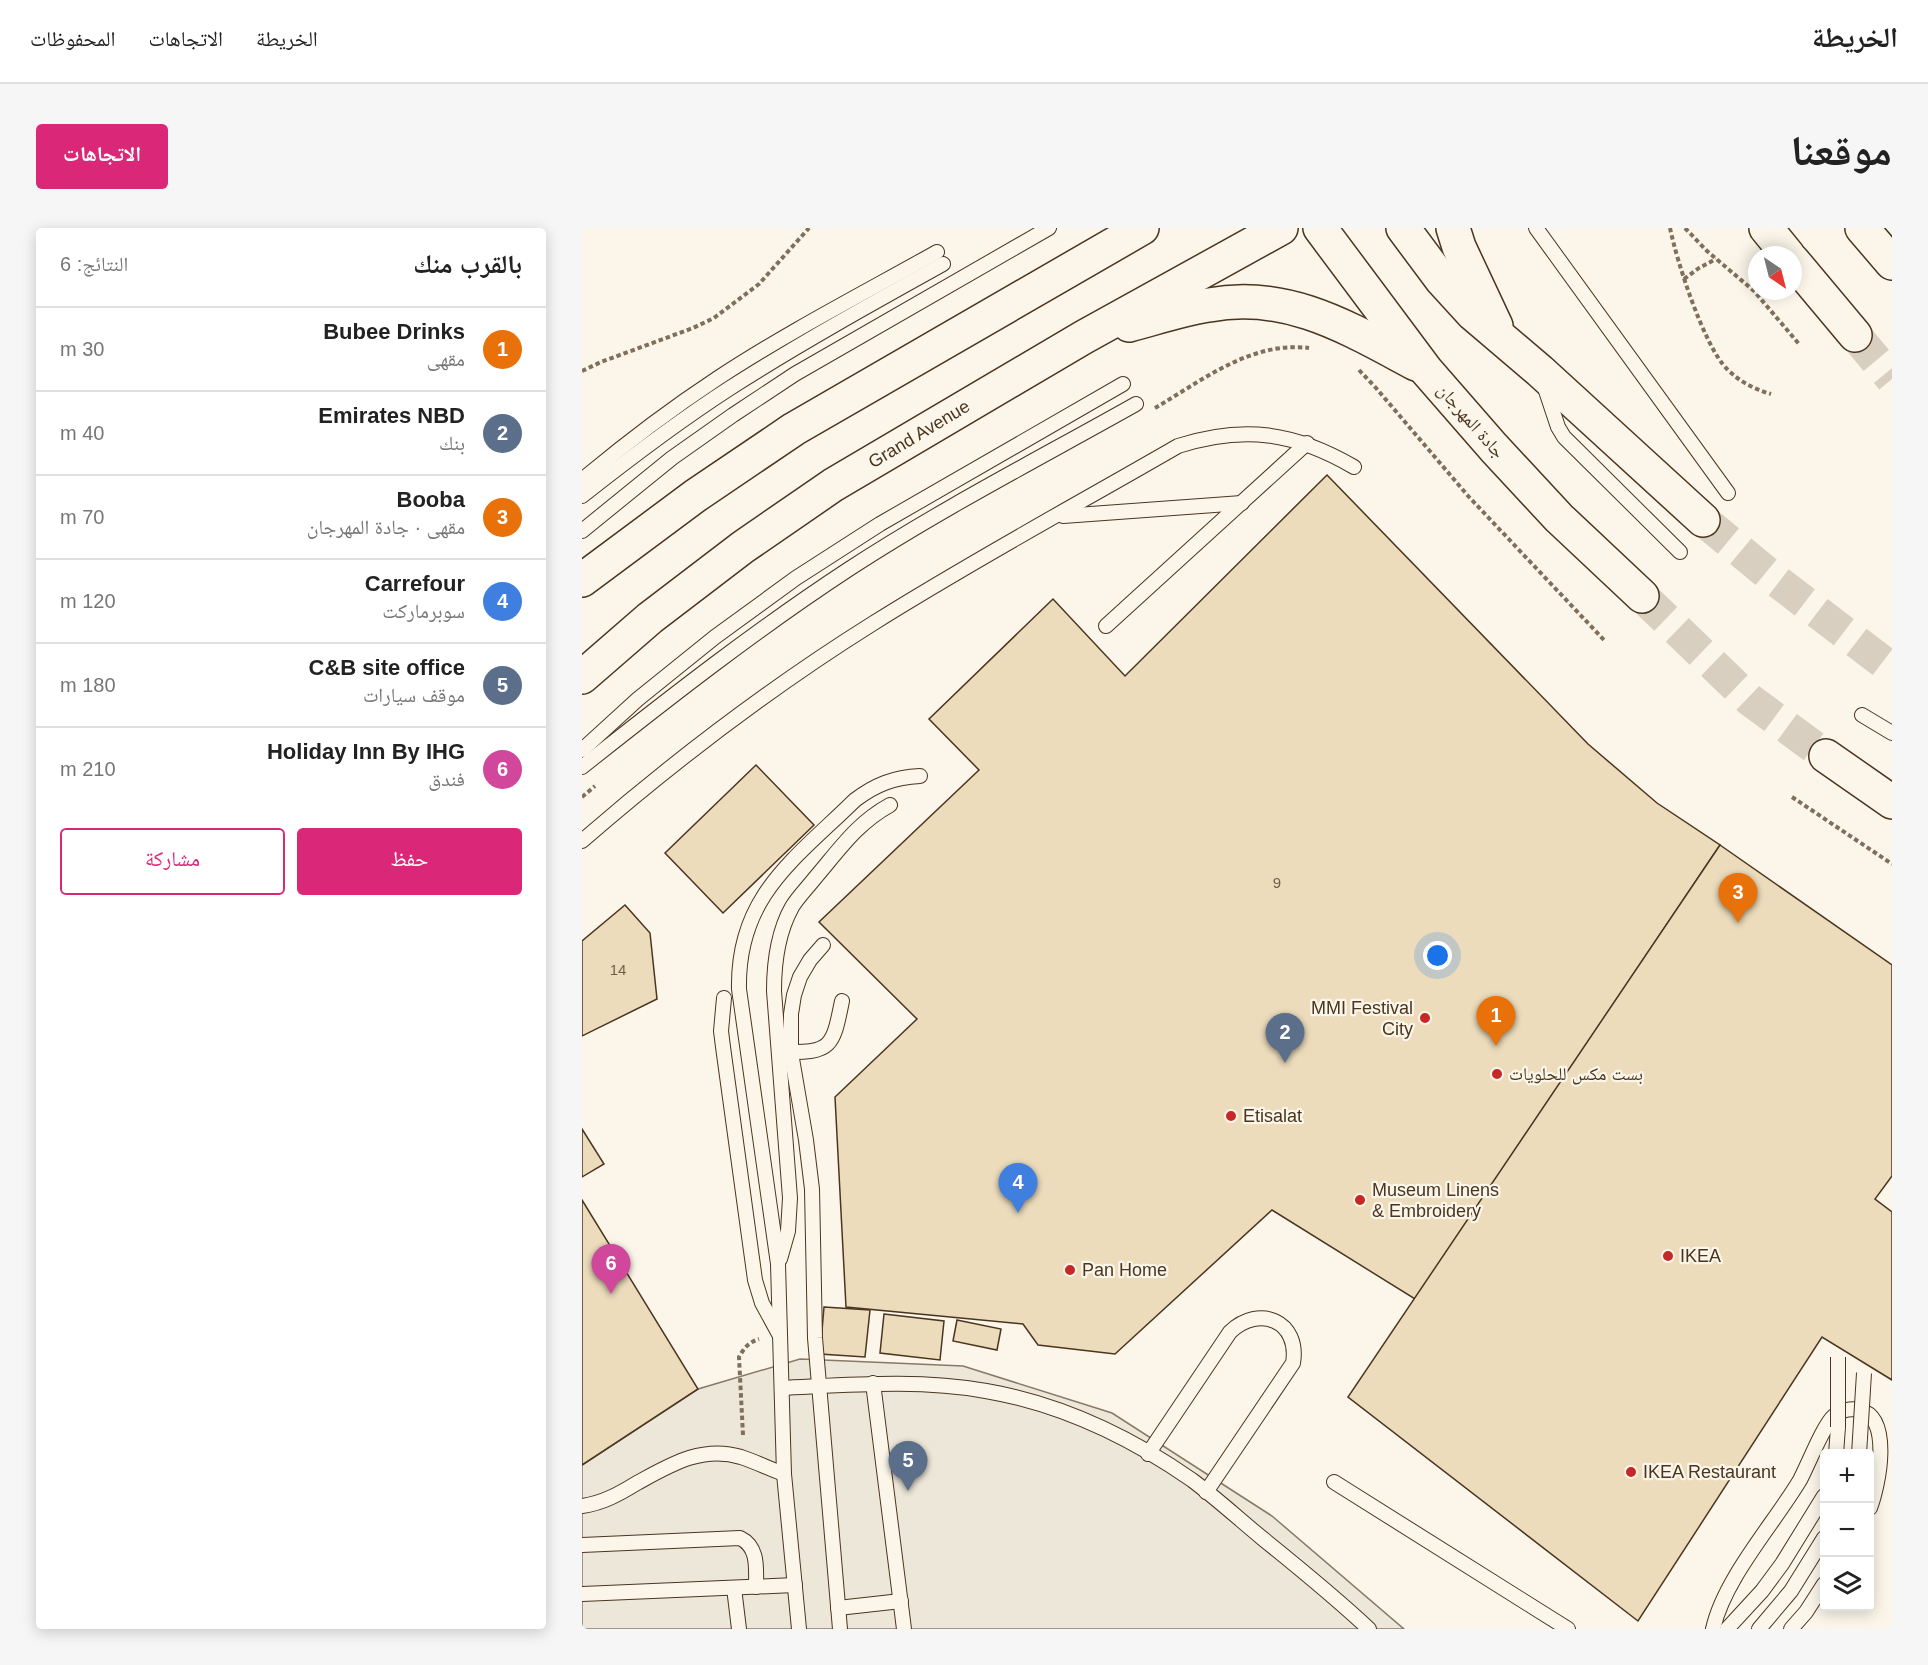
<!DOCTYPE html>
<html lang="ar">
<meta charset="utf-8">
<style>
body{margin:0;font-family:Arial,"Noto Naskh Arabic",sans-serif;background:#f6f6f6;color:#222;direction:rtl}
.controls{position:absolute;right:18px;bottom:18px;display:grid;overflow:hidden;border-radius:6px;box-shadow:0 3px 15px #0003}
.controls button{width:54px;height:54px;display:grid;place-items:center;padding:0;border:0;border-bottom:2px solid #e0e0e0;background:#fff;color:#222;font:30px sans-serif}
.compass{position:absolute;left:1166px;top:18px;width:54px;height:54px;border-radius:50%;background:#fff;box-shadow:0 3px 15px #0003;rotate:145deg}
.you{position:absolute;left:856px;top:728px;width:21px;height:21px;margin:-15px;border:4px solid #fff;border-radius:50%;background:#1a73e8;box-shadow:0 0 0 9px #1a73e833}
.badge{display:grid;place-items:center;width:39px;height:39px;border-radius:50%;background:#db2777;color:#fff;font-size:20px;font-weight:700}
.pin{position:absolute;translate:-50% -50px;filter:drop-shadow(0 2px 3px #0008)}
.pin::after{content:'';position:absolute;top:32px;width:21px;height:18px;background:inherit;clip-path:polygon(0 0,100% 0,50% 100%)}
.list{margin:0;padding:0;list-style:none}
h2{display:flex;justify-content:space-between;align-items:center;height:78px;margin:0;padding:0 24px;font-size:26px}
h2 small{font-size:20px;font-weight:400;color:#767676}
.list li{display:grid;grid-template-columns:39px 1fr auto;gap:18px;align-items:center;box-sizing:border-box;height:84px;padding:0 24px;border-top:2px solid #e0e0e0}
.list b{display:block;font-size:22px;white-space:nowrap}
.list p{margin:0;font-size:20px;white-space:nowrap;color:#767676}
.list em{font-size:20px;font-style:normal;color:#767676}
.actions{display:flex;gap:12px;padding:18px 24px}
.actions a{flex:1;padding:14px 0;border:2px solid #db2777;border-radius:6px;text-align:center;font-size:21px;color:#db2777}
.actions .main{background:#db2777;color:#fff}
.icon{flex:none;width:33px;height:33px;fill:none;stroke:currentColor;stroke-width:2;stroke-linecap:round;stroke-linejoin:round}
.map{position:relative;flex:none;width:1310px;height:1401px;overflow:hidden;direction:ltr;border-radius:6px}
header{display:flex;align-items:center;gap:36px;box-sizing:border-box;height:84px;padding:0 30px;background:#fff;border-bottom:2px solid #e0e0e0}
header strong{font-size:28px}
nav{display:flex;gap:33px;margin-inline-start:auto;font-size:21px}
.intro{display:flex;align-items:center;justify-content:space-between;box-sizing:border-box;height:144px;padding:0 36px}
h1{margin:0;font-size:42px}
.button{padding:15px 27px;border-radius:6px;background:#db2777;color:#fff;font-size:21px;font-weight:700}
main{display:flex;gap:36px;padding:0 36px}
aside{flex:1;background:#fff;border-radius:6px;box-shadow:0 3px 15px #0003}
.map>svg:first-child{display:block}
</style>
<header>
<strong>الخريطة</strong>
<nav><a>الخريطة</a><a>الاتجاهات</a><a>المحفوظات</a></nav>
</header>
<div class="intro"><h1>موقعنا</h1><a class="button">الاتجاهات</a></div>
<main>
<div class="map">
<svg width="1310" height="1401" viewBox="0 0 1310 1401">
<rect width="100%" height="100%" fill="#fbf6e9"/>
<path fill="#ede7d9" stroke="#887966" stroke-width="1.5" d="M218 1131 381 1138 530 1185 690 1288 822 1401H0V1237L116 1161Z"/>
<g fill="#ecdcbc" stroke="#4a3520" stroke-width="1.5">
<path d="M745 247 1006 516 1075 575 1138 617 833 1071 690 982 533 1126 456 1117 441 1096 264 1079 253 869 335 791 237 694 397 542 347 491 471 371 543 448Z"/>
<path d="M174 537 232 597 141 685 83 625Z"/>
<path d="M1138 617 1310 737V948L1293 971 1310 984V1152L1240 1109 1056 1393 766 1169Z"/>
<path d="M43 677 68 705 75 771 0 808V713Z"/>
<path d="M0 901 22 936 0 949Z"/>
<path d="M0 972 116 1161 0 1237Z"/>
<path d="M242 1079 288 1082 283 1129 238 1126Z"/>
<path d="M302 1086 362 1093 358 1132 298 1125Z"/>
<path d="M375 1092 419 1101 415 1122 371 1113Z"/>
</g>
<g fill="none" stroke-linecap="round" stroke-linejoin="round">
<g stroke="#d8cfc1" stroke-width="33" stroke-dasharray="33 16" stroke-linecap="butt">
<path d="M1273 107 1310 151"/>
<path d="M1121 292 1191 350 1310 441"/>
<path d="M1060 368 1168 472 1244 528"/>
</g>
<defs>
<g id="lane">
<path d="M954 0 1146 265"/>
<path d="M962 157 976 199 982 209 1098 324"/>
<path d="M0 252C44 215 89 181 136 150 206 104 282 65 355 24"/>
<path d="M0 268C48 230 97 193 148 160 217 116 289 76 361 36"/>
<path d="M481 288 660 275"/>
<path d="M0 303 90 230 151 187 213 146 467 0"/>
<path d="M524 398 725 215"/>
<path d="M1280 487 1310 505"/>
<path d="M0 522 56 471 133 409 214 350 298 296 541 156"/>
<path d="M0 539C87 470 174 402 267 341 359 281 458 230 554 176"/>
<path d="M0 613C91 534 188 460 290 396 390 333 494 277 596 218 662 197 712 204 772 239"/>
<path d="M241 717 228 732 218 749 212 767 209 786V825L224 912 230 961 233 1110 258 1401"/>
<path d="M142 770 139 803 141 819 173 1052 180 1075 198 1108"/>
<path d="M202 824C250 825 251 818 260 773"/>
<path d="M198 1031 206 1003 208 970 192 763C192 735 196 704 210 679 216 669 226 659 233 650 257 622 275 595 308 577"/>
<path d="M291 1155 322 1401"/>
<path d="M200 1160C268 1157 336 1151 404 1163 479 1176 548 1209 610 1252 634 1270 657 1291 680 1310 716 1339 753 1369 787 1401"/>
<path d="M566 1226 648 1104C677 1076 718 1093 711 1135L624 1264"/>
<path d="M1254 1226 1256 1199"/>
<path d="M1277 1226 1278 1210"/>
<path d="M752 1254 986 1401"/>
<path d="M0 1278C21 1275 37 1266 55 1255 88 1237 120 1217 159 1229 174 1234 188 1241 202 1246"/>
<path d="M0 1317 158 1310C177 1319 174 1341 174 1359"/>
<path d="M152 1360 157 1401"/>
<path d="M0 1366 213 1357"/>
<path d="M256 1380 319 1373"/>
<path d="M217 1401 202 1246 196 1036 157 761C155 668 213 631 273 572 293 557 312 549 338 548"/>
<path d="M1131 1401C1142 1351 1191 1297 1218 1252 1226 1237 1242 1196 1252 1188 1259 1182 1269 1180 1278 1182 1310 1190 1297 1256 1288 1280"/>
<path d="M1145 1401 1180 1363 1200 1336 1242 1268"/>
<path d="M1177 1401 1209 1363 1242 1310"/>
<path d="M1209 1401 1224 1384 1242 1356"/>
</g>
<g id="secondary">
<path d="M738 0 844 142 912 220 977 290 1060 368"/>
<path d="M821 0 859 51 891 86 958 143 1121 292"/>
<path d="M871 0 877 19 914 98"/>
<path d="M1184 0 1206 27"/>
<path d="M1280 0 1310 35"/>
<path d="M1211 33 1273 107"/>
<path d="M547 97C574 90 600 81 627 77 706 62 768 101 834 136"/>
<path d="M0 352 113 268 212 201 560 0"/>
<path d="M0 449 68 390 161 319 251 257 502 109 699 0"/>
<path d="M1244 528 1310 574"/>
</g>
</defs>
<use href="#lane" stroke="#4a3520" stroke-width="16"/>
<use href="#secondary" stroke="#4a3520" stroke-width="36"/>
<g stroke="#7f6f5c" stroke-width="4" stroke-dasharray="4.5 3" stroke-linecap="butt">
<path d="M1088 0C1095 34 1122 118 1145 141 1158 154 1172 161 1189 166"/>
<path d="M1103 0 1125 23 1172 63 1217 116"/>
<path d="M1102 51 1117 40 1134 31"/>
<path d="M777 142 794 160 887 269 1022 412"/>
<path d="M0 143 19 134 111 100 132 90 177 56 227 0"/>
<path d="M573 180C621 152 669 113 727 120"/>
<path d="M0 569 13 558"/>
<path d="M1210 569 1310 636"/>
<path d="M161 1207 157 1129C162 1120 167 1114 177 1111"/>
</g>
<use href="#lane" stroke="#fbf6e9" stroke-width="14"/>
<use href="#secondary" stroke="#fbf6e9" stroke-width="33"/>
<defs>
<g id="lane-bridge">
<path d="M1256 1199V1129"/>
<path d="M1278 1210 1282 1145"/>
</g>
</defs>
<use href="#lane-bridge" stroke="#4a3520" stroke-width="16" stroke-linecap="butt"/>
<use href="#lane-bridge" stroke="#fbf6e9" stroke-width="14"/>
</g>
<g fill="#c62828" stroke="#fbf6e9" stroke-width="2">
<circle cx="843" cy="790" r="6"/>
<circle cx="915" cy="846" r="6"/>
<circle cx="649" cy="888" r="6"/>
<circle cx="778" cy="972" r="6"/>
<circle cx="1086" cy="1028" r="6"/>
<circle cx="488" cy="1042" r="6"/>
<circle cx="1049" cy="1244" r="6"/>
</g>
<g text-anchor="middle" stroke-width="4.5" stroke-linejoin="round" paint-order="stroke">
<g font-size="15" fill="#725f47">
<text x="695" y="660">9</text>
<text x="36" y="747">14</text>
</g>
<g font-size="18" fill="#4a3520" stroke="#fbf6e9">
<text transform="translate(889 193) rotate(49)" y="6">جادة المهرجان</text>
<text transform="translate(337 206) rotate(-31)" y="6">Grand Avenue</text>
</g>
<g font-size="18" fill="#4a3520" stroke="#fbf6e9" text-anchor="start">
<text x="831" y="786" text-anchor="end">MMI Festival<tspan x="831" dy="21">City</tspan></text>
<text x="927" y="852">بست مكس للحلويات</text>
<text x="661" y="894">Etisalat</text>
<text x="790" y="968">Museum Linens<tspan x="790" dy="21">&amp; Embroidery</tspan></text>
<text x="1098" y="1034">IKEA</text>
<text x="500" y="1048">Pan Home</text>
<text x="1061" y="1250">IKEA Restaurant</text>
</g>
</g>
</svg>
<div class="controls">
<button>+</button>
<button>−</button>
<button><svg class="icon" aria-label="layers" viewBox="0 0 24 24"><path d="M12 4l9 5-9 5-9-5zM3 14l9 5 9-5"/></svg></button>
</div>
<svg class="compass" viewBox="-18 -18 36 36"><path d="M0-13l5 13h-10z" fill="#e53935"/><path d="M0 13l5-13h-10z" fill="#767676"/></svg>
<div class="you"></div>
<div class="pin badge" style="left:914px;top:818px;background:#e8710a">1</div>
<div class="pin badge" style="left:703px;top:835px;background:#5c6f8a">2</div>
<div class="pin badge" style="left:1156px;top:695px;background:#e8710a">3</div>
<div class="pin badge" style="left:436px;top:985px;background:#3f7fe0">4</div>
<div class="pin badge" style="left:326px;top:1263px;background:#5c6f8a">5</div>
<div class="pin badge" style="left:29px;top:1066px;background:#d1479c">6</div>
</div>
<aside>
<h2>بالقرب منك<small>النتائج: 6</small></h2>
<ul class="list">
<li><span class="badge" style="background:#e8710a">1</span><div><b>Bubee Drinks</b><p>مقهى</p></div><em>30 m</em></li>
<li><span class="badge" style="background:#5c6f8a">2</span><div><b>Emirates NBD</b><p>بنك</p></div><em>40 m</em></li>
<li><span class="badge" style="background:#e8710a">3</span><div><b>Booba</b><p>مقهى · جادة المهرجان</p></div><em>70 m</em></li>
<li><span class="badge" style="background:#3f7fe0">4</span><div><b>Carrefour</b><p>سوبرماركت</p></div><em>120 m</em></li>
<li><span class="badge" style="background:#5c6f8a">5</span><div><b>C&amp;B site office</b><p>موقف سيارات</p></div><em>180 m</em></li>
<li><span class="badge" style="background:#d1479c">6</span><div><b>Holiday Inn By IHG</b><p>فندق</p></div><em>210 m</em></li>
</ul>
<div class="actions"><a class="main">حفظ</a><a>مشاركة</a></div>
</aside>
</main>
